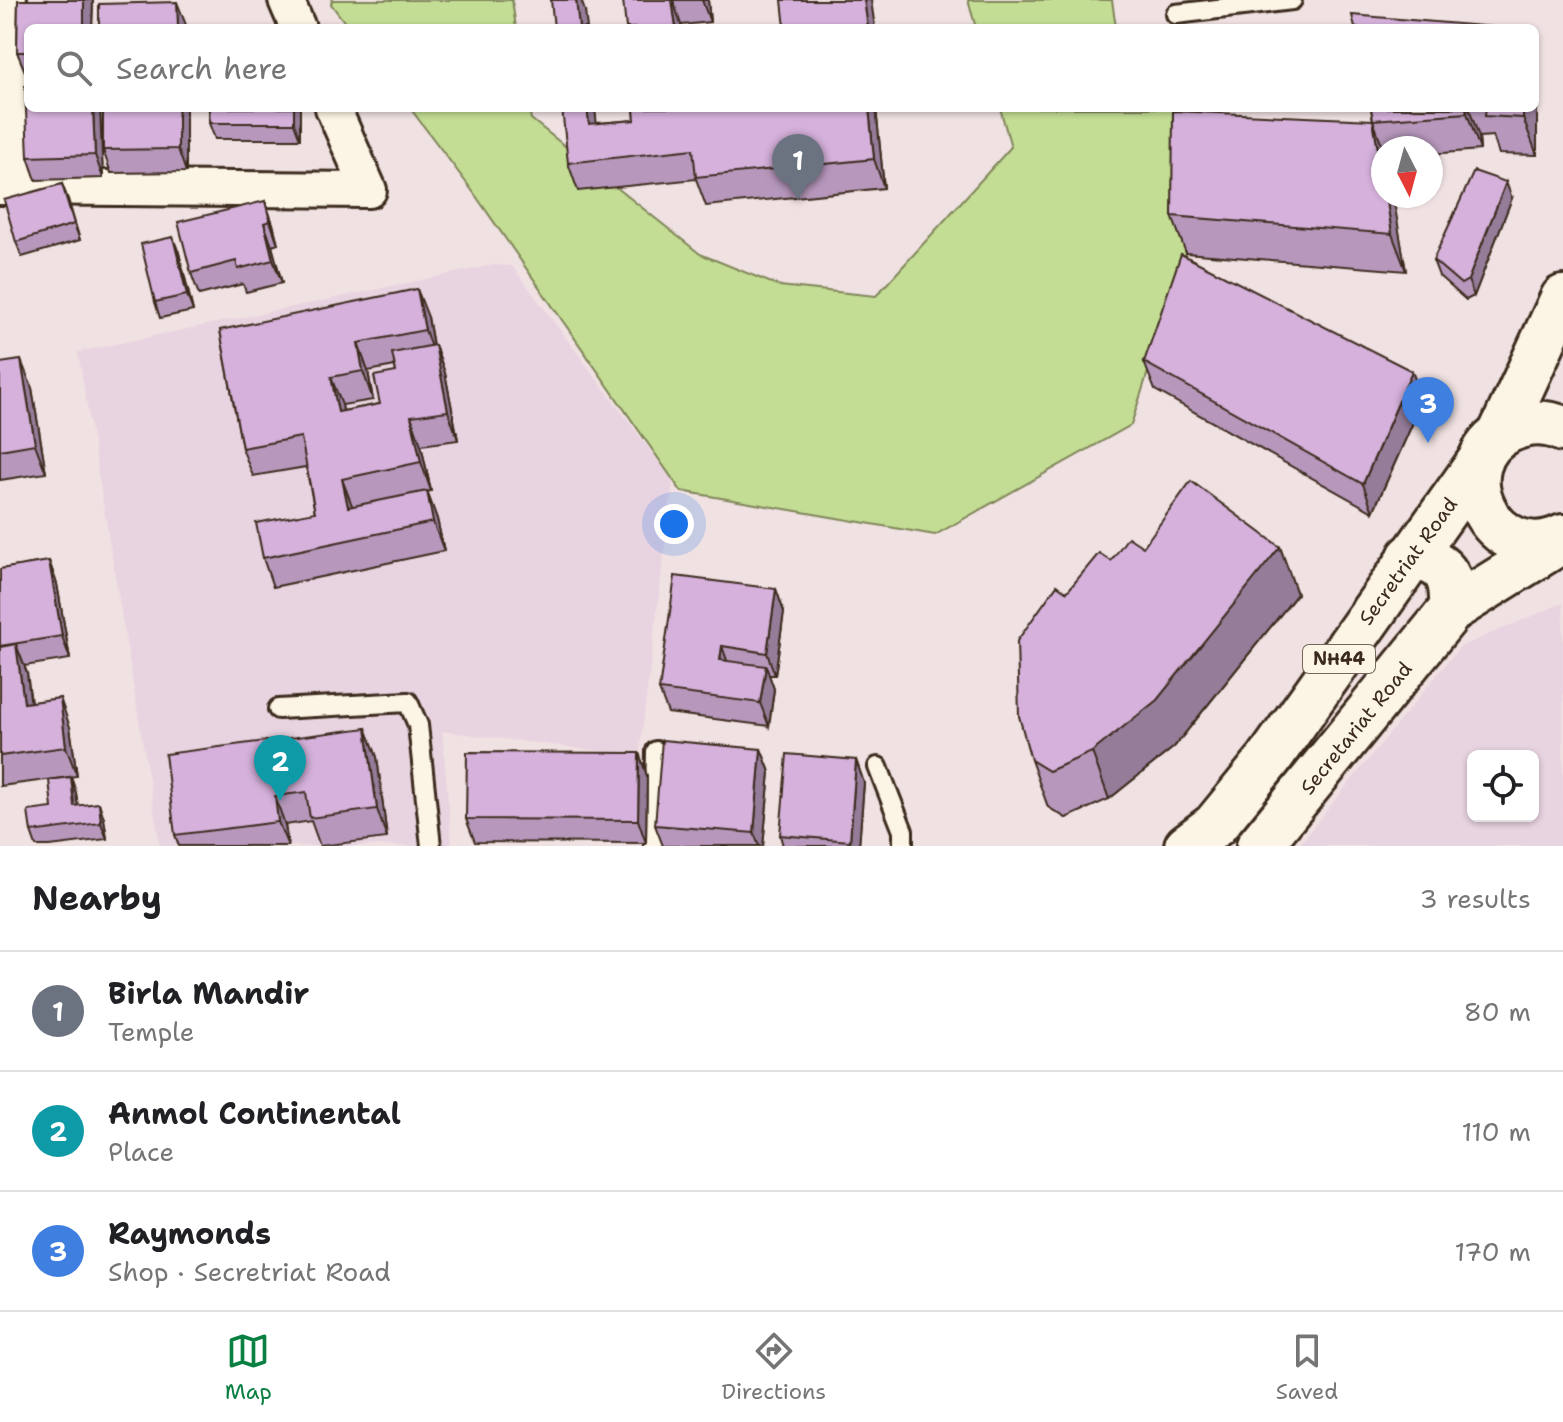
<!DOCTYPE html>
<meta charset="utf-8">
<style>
body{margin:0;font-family:"Shantell Sans",sans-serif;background:#f6f6f6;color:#202124}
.controls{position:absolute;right:24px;bottom:24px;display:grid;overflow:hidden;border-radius:12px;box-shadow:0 2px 6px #0004}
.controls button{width:72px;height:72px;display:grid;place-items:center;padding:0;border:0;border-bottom:2px solid #e0e0e0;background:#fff;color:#202124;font:40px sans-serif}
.compass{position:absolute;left:1371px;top:136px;width:72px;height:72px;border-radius:50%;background:#fff;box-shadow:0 2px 6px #0004;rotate:174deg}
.you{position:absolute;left:674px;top:524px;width:28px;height:28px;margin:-20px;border:6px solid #fff;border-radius:50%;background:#1a73e8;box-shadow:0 0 0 12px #1a73e833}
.badge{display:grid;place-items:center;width:52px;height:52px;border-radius:50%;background:#0b8043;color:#fff;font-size:26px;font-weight:700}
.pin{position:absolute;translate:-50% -66px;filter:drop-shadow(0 2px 4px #0008)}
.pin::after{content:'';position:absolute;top:42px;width:28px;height:24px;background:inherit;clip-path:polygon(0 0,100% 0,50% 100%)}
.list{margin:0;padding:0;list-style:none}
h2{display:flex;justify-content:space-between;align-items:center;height:104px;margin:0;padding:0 32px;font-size:34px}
h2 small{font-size:26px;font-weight:400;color:#757577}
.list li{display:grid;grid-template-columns:52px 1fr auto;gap:24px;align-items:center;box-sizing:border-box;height:120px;padding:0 32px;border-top:2px solid #e0e0e0}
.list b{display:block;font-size:30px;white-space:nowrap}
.list p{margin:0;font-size:26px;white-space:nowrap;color:#757577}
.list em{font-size:26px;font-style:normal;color:#757577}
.icon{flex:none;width:44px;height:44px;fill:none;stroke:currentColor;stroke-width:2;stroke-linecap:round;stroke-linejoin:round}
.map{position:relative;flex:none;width:1563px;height:846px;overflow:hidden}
.search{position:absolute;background:#fff;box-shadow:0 2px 6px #0004;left:24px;right:24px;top:24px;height:88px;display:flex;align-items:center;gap:20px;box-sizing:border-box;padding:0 28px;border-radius:12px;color:#757577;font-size:30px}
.sheet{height:464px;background:#fff}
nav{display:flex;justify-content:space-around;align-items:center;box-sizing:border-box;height:112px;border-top:2px solid #e0e0e0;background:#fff;font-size:22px;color:#757577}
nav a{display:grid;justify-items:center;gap:4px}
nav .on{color:#0b8043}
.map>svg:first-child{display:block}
</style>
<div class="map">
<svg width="1563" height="846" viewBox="0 0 1563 846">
<rect width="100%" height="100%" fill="#f0e1e2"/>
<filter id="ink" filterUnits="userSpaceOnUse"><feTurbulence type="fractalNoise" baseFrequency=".0125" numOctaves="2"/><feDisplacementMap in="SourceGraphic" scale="16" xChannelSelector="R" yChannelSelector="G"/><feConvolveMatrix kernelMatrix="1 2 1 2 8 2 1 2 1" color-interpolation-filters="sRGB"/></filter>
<g filter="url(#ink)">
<g fill="#e8d3e0" fill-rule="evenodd">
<path d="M493 265 512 266 673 481 639 756 442 731 452 846H160L78 352Z"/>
<path d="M1563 603V846H1298L1460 647ZM1533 756V816H1473V756Z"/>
</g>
<g fill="#c3dd94" stroke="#7f8459" stroke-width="2">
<path d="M332 0H512L516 28H349L331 4Z"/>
<path d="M968 0H1112L1116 28H976Z"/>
<path d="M410 108H529L531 119 700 254 779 286 876 296 1011 147 1000 108H1187L1186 253 1131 425 935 535 681 491 471 189Z"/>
</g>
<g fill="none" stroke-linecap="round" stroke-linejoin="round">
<defs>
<g id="service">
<path d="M1176 14 1292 0"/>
<path d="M278 709 408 702 418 725 431 846"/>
<path d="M878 767 903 831V846"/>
<path d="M654 846 656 751"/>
</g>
<g id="minor">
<path d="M9 0 15 186"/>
<path d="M286 0 298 28"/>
<path d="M0 187 369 190 333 108"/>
</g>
<g id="trunk">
<path d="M1563 429C1546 421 1526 422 1509 430 1440 465 1493 571 1563 537"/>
<path d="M1500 435 1563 298"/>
<path d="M1410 557C1445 562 1453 574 1452 609"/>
<path d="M1187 846 1215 825 1269 759 1480 461"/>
<path d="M1259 846 1452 609 1563 540"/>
</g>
</defs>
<use href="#service" stroke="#3b2a1e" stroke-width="24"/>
<use href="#minor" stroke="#3b2a1e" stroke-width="40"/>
<use href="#trunk" stroke="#3b2a1e" stroke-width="50"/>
<use href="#service" stroke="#fcf5e5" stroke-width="18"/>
<use href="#minor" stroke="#fcf5e5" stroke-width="34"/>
<use href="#trunk" stroke="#fcf5e5" stroke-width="44"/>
</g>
<g fill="#b798bc" stroke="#3b2a1e" stroke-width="2" fill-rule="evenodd">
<path d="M18 0H93L92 28H28V74H26L17 52Z"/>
<path d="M623 0H708L710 22 682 25Z"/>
<path d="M1535 61 1537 67V155L1499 154 1493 136 1479 137 1480 150 1431 154V148H1383L1406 271 1186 253 1172 216 1373 120 1371 108H1535Z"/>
<path d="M28 108H100L103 178 36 180 28 157Z"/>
<path d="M103 108H185L186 172 111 173 103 150Z"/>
<path d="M209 108H300V139H215L209 123Z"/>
<path d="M634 108H876L884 188 706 206 696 179 578 191 568 163 597 123 635 120Z"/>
<path d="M62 184 80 240 22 257 16 242Z"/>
<path d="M1512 198 1474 296 1466 300 1439 276 1433 260Z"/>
<path d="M265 201 273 224 278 244 272 246 282 283 246 292 243 284 199 295 191 273Z"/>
<path d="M179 253 193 311 160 318 155 302Z"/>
<path d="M428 317 433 345H435L445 373 458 440 421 445 431 491 427 492 437 519 444 551 273 587 263 558 315 512 306 467 253 476 242 448 220 330ZM395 366 396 372 380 404 343 411 342 405 373 400 368 371Z"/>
<path d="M1144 362 1423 400 1373 512 1155 390Z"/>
<path d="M0 363 32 388 46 473 0 480Z"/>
<path d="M1143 547H1280L1297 594 1174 747 1109 799 1066 818 1048 807 1031 760 1067 592 1111 561Z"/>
<path d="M49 561 57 584 70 659 24 666 27 673 31 702 70 727 77 776 0 786V569Z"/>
<path d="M776 589 784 612 775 675H769L774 689 769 726 668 713 659 690Z"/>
<path d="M366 728 377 757 387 838 320 846 311 821 285 825 288 846H179L175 835Z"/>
<path d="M761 749 770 772 763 846H663L655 825Z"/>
<path d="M639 753 647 776 646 843 475 842 466 819Z"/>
<path d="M856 760 864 783 859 846H783L780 835Z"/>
<path d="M71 777 76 793 78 806 99 803 104 819 107 839 50 846H36L31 832 52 808Z"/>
</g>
<g fill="#957c99" stroke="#3b2a1e" stroke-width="2">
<path d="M84 0H93L92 28H84Z"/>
<path d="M576 0H581L585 11 587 28H579Z"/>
<path d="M672 0H673L682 28H676Z"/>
<path d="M702 0H708L710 22Z"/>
<path d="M864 0H871L875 28H868Z"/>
<path d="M177 2 186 25V28H178Z"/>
<path d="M1535 61 1537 67V155L1523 118V108H1535Z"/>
<path d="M93 108H100L103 178 95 155Z"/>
<path d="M178 108H185L186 110V172L178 149Z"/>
<path d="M294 108H300V139L294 123Z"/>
<path d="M587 108H595L600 153 589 124Z"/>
<path d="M869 108H876L884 188 874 159Z"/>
<path d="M1466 108H1469L1479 137 1480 150 1467 113Z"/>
<path d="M1373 120 1383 148V180Z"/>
<path d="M1506 182 1512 198 1474 296 1468 280Z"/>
<path d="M62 184 68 199 80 240 74 224Z"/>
<path d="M1386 196H1393L1406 271 1392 234Z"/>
<path d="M265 201 273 224 278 244 270 221Z"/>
<path d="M264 223 272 246 282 283 273 260Z"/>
<path d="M173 237 179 253 193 311 187 295Z"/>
<path d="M417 289 428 317 435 359 425 330Z"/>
<path d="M358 343 368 371 373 400 363 371Z"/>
<path d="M435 345 445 373 458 440 448 411Z"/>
<path d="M21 360 32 388 46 473 35 444Z"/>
<path d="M1412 371 1423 400 1373 512 1363 484Z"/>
<path d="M331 377 342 405 348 441 338 412Z"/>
<path d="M411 416 421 445 431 491 421 462Z"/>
<path d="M342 479 353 508 348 507Z"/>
<path d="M427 491 437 519 444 551 433 522Z"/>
<path d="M1280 547 1297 594 1174 747 1109 799 1092 752Z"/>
<path d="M49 561 57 584 70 659 62 636Z"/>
<path d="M776 589 784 612 775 675 767 653Z"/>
<path d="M16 644 27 673 34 732 24 703Z"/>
<path d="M722 646 730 669 720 660Z"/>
<path d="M766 666 774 689 769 726 760 703Z"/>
<path d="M60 698 70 727 77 776 66 747Z"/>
<path d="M366 728 377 757 387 838 377 809Z"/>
<path d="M761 749 770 772 763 846H759L754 833Z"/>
<path d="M639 753 647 776 646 843 638 820Z"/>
<path d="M856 760 864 783 859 846H851L850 841Z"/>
<path d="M71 777 76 793 80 822 74 806Z"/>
<path d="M275 796 285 825 288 846 278 822Z"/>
<path d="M99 803 104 819 107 839 101 823Z"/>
</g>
<g fill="#d5b1db" stroke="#3b2a1e" stroke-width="2">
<path d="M18 0H84V28H28V52H17Z"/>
<path d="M551 0H576L579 28H554Z"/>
<path d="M623 0H672L676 28H626Z"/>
<path d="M782 0H864L868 28H785Z"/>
<path d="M177 2 178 28H99V4Z"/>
<path d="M1352 15 1506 28H1355Z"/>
<path d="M25 86H28V108H93L95 155 28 157Z"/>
<path d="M103 108H178V149L103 150Z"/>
<rect x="209" y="108" width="85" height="15"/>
<path d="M562 108H587L589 124 635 120 634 108H869L874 159 696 177 693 149 568 163Z"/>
<path d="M1371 108H1466L1467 113 1373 120Z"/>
<path d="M1486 108H1523V118L1485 116Z"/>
<path d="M1173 111 1373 120 1383 180V196H1386L1392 234 1172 216Z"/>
<path d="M1474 171 1506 182 1468 280 1461 284 1433 260Z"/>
<path d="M62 184 74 224 16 242 4 200Z"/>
<path d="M265 201 270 221 264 223 273 260 238 269 236 261 191 273 178 222Z"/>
<path d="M173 237 187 295 155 302 141 244Z"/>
<path d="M1181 254 1412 371 1363 484 1144 362Z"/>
<path d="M417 289 425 330 358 343 363 371 331 377 338 412 380 404 374 376 396 372 392 353 435 345 448 411 411 416 421 462 342 479 348 507 427 491 433 522 263 558 256 523 315 512 301 437 242 448 220 330Z"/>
<path d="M21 360 35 444 0 450V363Z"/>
<path d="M1191 481 1280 547 1157 700 1092 752 1049 771 1031 760 1019 716 1017 641 1057 585 1067 592 1099 553 1111 561 1128 537 1143 547Z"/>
<path d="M49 561 62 636 0 646V569Z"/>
<path d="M675 576 776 589 767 653 722 646 720 660 766 666 760 703 659 690Z"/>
<path d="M16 644 24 703 60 698 66 747 0 756V647Z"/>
<path d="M366 728 377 809 310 818 306 792 275 796 278 822 175 835 165 754Z"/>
<path d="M662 740 761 749 754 833 655 825Z"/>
<path d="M467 752 639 753 638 820 466 819Z"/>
<path d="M787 754 856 760 850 841 780 835Z"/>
<path d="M71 777 74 806 99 803 101 823 31 832 28 811 52 808 49 780Z"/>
</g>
</g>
<g text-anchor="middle" stroke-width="8" stroke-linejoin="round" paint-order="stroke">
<rect fill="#fcf5e5" stroke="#75675a" stroke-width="2" x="1303" y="645" width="72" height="28" rx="6"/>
<g font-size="18" font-weight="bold" fill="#3b2a1e">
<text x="1339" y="665">NH44</text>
</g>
<g font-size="20" fill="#3b2a1e" stroke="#fcf5e5">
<text transform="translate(1408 561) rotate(-54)" y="7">Secretriat Road</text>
<text transform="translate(1356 728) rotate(-51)" y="7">Secretariat Road</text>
</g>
</g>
</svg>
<div class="controls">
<button><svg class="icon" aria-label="locate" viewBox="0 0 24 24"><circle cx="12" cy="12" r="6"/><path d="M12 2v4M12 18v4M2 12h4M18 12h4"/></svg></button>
</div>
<svg class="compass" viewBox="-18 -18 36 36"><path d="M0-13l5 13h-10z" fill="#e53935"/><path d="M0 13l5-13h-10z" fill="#757577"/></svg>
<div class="you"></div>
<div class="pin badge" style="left:798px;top:200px;background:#6b7280">1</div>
<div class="pin badge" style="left:280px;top:801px;background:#0f9aa8">2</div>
<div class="pin badge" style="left:1428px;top:443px;background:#3f7fe0">3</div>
<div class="search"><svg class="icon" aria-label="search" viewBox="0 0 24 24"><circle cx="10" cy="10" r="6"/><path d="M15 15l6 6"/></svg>Search here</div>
</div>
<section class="sheet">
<h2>Nearby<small>3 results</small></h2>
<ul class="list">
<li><span class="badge" style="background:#6b7280">1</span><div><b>Birla Mandir</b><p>Temple</p></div><em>80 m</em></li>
<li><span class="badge" style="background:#0f9aa8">2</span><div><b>Anmol Continental</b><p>Place</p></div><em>110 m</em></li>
<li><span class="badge" style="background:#3f7fe0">3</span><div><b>Raymonds</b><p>Shop · Secretriat Road</p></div><em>170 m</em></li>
</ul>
</section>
<nav>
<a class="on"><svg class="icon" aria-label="map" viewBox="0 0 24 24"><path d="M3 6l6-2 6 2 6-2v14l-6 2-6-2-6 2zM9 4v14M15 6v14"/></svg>Map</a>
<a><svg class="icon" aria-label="directions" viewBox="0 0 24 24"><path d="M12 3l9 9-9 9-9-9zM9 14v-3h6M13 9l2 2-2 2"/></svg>Directions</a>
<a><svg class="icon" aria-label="saved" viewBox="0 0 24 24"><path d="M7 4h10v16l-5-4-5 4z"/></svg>Saved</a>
</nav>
